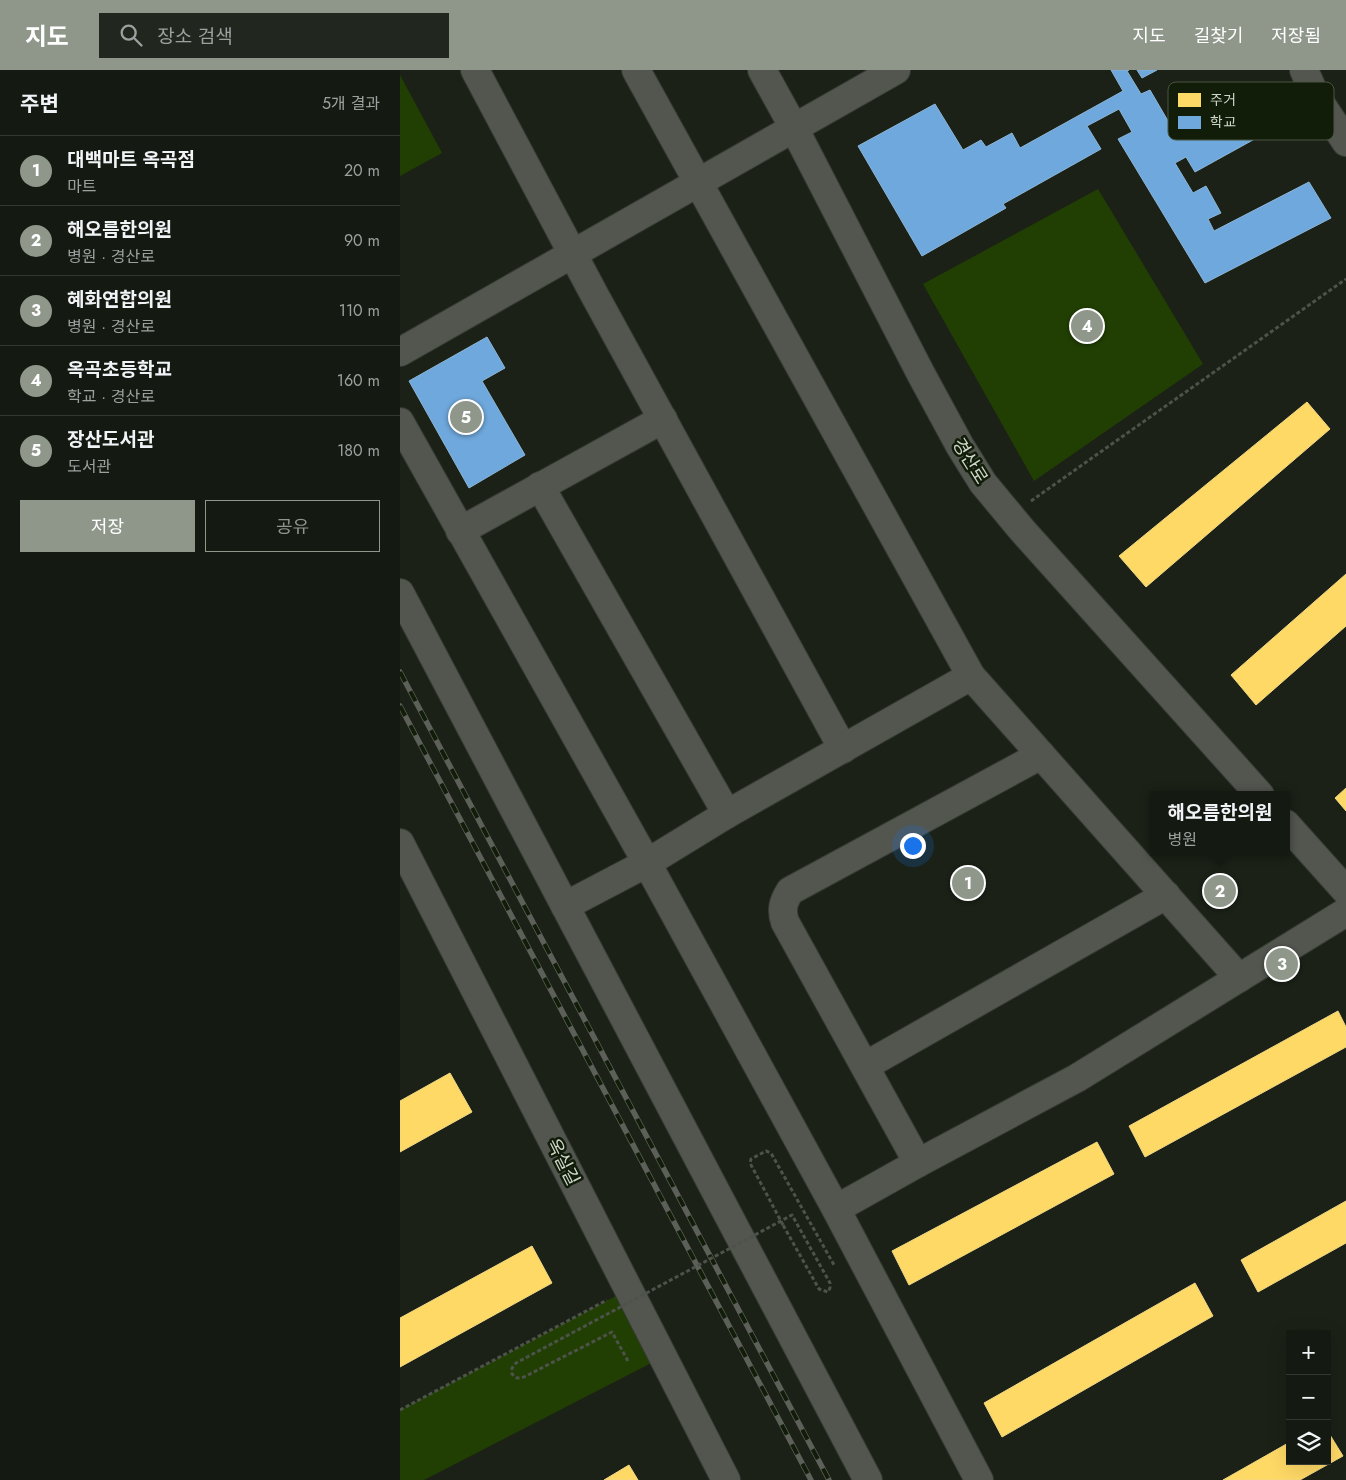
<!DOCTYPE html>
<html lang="ko">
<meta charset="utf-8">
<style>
body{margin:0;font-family:Jost,"Noto Sans KR",sans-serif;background:#21261f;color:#f1f3f6}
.controls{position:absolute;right:15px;bottom:15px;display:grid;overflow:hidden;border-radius:0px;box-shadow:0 5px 20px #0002}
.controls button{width:45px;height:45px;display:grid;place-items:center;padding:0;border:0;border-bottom:1px solid #333831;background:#141911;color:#f1f3f6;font:25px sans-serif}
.you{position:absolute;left:512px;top:775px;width:18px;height:18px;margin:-12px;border:4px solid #fff;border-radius:50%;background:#1a73e8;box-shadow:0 0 0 8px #1a73e833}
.badge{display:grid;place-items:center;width:32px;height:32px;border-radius:50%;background:#8f978b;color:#fff;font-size:16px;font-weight:700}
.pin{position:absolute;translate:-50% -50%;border:2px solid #fff;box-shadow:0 1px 5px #0006}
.popup{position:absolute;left:750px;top:721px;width:140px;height:65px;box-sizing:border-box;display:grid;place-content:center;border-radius:0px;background:#141911;filter:drop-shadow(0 1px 4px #0005);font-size:16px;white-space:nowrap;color:#9da09f}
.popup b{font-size:19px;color:#f1f3f6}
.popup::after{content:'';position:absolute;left:50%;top:100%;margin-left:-10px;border:10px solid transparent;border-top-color:#141911}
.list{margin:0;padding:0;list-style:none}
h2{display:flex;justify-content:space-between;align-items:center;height:65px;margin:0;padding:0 20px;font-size:21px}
h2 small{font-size:16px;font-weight:400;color:#9da09f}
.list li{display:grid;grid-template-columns:32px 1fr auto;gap:15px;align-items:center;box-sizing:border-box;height:70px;padding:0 20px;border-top:1px solid #333831}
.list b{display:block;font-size:19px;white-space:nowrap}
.list p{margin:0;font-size:16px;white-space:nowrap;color:#9da09f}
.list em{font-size:16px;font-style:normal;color:#9da09f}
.actions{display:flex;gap:10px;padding:15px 20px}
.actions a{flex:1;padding:11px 0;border:1px solid #8f978b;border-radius:0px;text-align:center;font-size:18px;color:#8f978b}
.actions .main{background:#8f978b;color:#fff}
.icon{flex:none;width:28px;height:28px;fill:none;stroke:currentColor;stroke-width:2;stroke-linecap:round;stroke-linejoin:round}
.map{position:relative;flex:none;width:946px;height:1410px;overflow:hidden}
header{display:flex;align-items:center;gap:30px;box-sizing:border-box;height:70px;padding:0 25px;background:#8f978b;color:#fff}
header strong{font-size:24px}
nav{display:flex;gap:28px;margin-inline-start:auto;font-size:18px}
.search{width:350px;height:45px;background:#21261f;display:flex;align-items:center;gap:12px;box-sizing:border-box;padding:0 18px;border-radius:0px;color:#9da09f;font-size:19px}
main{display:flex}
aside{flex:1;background:#141911}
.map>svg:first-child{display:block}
</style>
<header>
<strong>지도</strong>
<div class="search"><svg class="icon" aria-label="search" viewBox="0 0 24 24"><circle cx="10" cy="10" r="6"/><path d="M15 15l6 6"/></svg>장소 검색</div>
<nav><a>지도</a><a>길찾기</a><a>저장됨</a></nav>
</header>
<main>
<aside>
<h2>주변<small>5개 결과</small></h2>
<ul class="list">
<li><span class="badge">1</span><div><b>대백마트 옥곡점</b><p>마트</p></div><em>20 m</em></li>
<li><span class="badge">2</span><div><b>해오름한의원</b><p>병원 · 경산로</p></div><em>90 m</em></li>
<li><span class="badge">3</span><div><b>혜화연합의원</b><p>병원 · 경산로</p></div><em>110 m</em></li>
<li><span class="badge">4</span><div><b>옥곡초등학교</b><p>학교 · 경산로</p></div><em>160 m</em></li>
<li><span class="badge">5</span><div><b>장산도서관</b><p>도서관</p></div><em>180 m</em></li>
</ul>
<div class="actions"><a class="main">저장</a><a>공유</a></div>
</aside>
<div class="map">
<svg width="946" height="1410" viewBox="0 0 946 1410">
<rect width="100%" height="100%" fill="#1b2117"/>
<g fill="#213f03">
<path d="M0 5 42 83 0 106Z"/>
<path d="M698 119 803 294 634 411 523 214Z"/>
<path d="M229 1219 263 1287 24 1410H0V1340Z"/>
</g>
<g fill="#ffd966" stroke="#f0d884">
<path d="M907 332 930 359 746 517 719 486Z"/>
<path d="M946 504V556L856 635 831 605Z"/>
<path d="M946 718V741L935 728Z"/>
<path d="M938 941 946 957V977L745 1087 729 1056Z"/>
<path d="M50 1003 72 1042 0 1082V1031Z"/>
<path d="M697 1072 714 1104 509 1215 492 1181Z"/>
<path d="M946 1131V1173L858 1222 841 1190Z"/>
<path d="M132 1176 152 1213 0 1297V1248Z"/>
<path d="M795 1213 813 1246 602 1367 584 1333Z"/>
<path d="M927 1360 943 1386 900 1410H823L890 1372V1391H927Z"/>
<path d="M229 1395 238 1410H204Z"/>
</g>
<g fill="#6fa8dc" stroke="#8cb6d7">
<path d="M711 0H729L727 1 741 24 750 20 771 56 782 51 788 62 861 22 880 55 795 102 786 87 775 93 793 123 806 116 821 143 808 149 814 161 909 112 931 148 805 213 718 69 732 62 719 39 687 56 701 79 603 134 606 138 522 186 458 76 535 34 563 80 581 70 586 77 612 63 620 78 723 21Z"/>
<path d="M737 0H757L742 8Z"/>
<path d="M87 267 105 298 82 311 125 385 69 418 9 311Z"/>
</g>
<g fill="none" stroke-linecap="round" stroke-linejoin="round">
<defs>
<g id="minor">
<path d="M75 0 194 224 443 679"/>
<path d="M236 0 571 606 839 908"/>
<path d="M362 0 394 58 521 304 560 376 583 413 622 460 860 725"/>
<path d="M904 0 915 25 946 72"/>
<path d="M0 282 496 0"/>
<path d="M0 352 247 793 436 1139 579 1410"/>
<path d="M140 416 327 744"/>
<path d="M60 461 263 349"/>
<path d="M0 523 468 1410"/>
<path d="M886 754 946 821"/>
<path d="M0 773 326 1410"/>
<path d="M165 836 247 793 327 744 571 606"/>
<path d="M465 996 766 825"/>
<path d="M518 1093 385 852C381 840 383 832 390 821L641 685"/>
<path d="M436 1139 518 1093 677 1008 946 842"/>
</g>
</defs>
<use href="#minor" stroke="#363b33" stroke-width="30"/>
<g stroke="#4d524a" stroke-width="3" stroke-dasharray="4 2.5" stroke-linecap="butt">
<path d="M631 431 946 209"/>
<path d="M383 1155 350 1093 351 1089 366 1081 371 1083 434 1195"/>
<path d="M0 1340 207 1230"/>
</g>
<use href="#minor" stroke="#52564f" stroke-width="28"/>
<defs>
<g id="rail">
<path d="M0 602 429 1410"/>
<path d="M0 636 411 1410"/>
</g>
</defs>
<use href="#rail" stroke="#5c6059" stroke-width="5.5"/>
<use href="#rail" stroke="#111c09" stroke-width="4" stroke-dasharray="11" stroke-linecap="butt"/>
<path stroke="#4d524a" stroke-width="3" stroke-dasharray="4 2.5" stroke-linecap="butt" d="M228 1291 212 1262 124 1307 117 1308 112 1304V1298L116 1293 392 1145 430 1213V1218L428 1222 419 1219 383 1155"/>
</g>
<g text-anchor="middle" stroke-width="5" stroke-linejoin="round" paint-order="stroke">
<g font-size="18" fill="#ced6ca" stroke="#111c09">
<text transform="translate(570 391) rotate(58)" y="6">경산로</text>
<text transform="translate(163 1092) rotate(63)" y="6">옥실길</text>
</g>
</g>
<rect x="768" y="12" width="166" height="58" rx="8" fill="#111c09" stroke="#4a5443" stroke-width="1"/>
<rect x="778" y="23" width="23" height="14" fill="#ffd966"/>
<rect x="778" y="46" width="23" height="13" fill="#6fa8dc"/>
<g font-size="14" fill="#ced6ca">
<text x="810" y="35">주거</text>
<text x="810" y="57">학교</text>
</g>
</svg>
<div class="controls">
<button>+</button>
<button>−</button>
<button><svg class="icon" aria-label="layers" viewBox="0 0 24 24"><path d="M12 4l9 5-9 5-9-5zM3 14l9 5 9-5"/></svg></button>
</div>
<div class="you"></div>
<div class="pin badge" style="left:568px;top:813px">1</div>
<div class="pin badge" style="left:820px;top:821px">2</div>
<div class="popup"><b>해오름한의원</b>병원</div>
<div class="pin badge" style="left:882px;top:894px">3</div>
<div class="pin badge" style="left:687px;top:256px">4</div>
<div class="pin badge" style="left:66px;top:347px">5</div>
</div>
</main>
